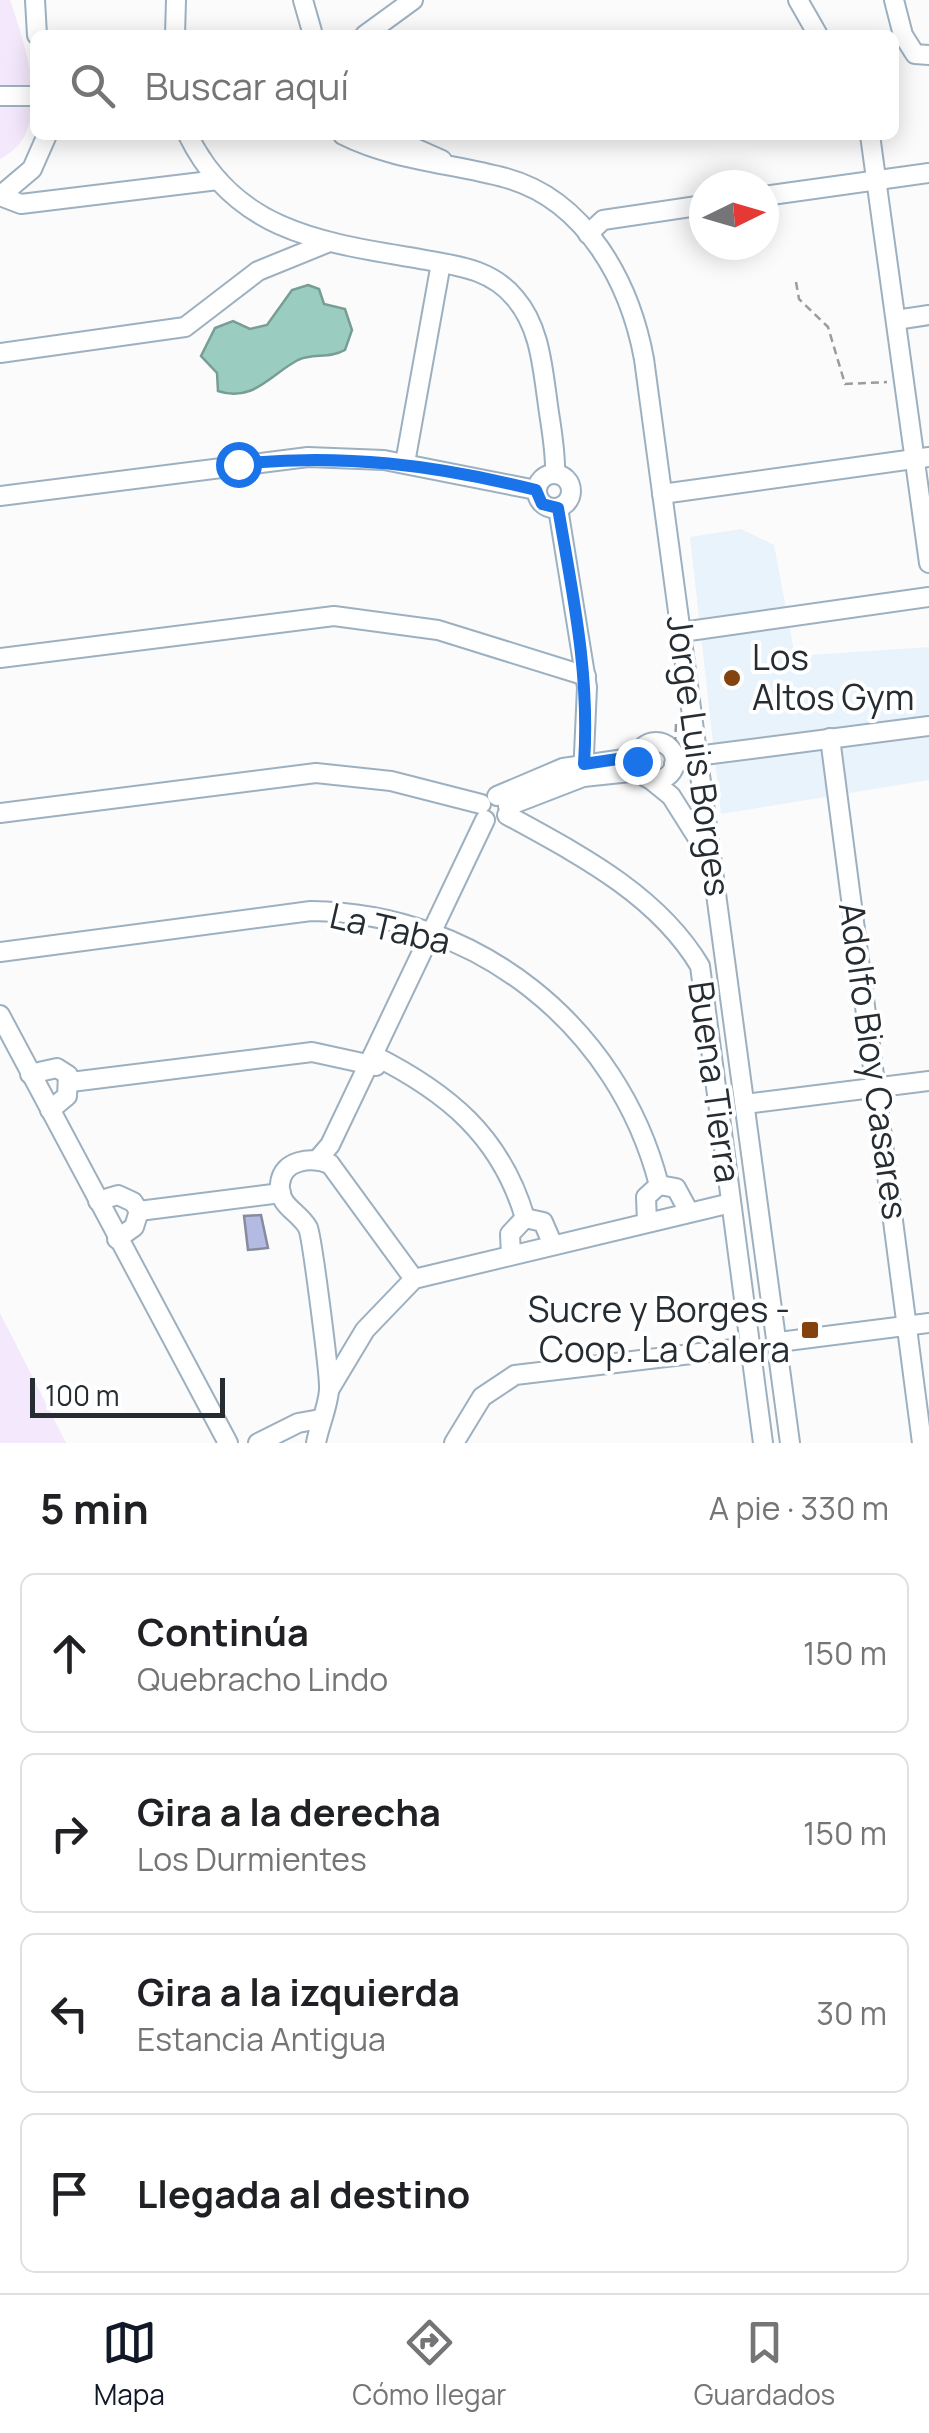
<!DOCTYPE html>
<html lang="es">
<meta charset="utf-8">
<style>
body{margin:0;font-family:Manrope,sans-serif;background:#f2f2f2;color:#202124}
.compass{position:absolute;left:689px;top:170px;width:90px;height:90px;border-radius:50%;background:#fff;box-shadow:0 5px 25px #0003;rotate:85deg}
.scale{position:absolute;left:30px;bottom:25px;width:195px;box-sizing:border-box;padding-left:10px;border:5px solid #252d33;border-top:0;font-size:28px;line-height:35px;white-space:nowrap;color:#252d33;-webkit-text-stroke:8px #fff;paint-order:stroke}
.stop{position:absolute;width:30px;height:30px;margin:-22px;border:8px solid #1a73e8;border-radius:50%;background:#fff}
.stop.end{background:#1a73e8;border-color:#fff;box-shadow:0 2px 10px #0008}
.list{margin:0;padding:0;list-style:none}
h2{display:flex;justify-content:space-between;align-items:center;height:130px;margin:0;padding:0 40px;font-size:42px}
h2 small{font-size:32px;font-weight:400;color:#757577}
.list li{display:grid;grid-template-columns:65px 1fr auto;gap:30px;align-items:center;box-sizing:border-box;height:160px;margin:0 20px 20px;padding:0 20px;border:2px solid #e0e0e0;border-radius:15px}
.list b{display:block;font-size:38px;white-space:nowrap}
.list p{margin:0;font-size:32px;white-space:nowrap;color:#757577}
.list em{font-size:32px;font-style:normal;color:#757577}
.icon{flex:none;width:55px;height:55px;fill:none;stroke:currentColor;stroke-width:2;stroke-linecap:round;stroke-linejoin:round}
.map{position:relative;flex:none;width:929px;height:1443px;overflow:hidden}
.search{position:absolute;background:#fff;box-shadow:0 5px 25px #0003;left:30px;right:30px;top:30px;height:110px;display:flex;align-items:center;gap:25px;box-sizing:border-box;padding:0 35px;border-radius:15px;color:#757577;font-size:38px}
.sheet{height:850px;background:#fff}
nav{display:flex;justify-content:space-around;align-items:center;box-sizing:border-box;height:140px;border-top:2px solid #e0e0e0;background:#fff;font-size:28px;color:#757577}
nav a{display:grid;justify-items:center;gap:5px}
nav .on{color:#111827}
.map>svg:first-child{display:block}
</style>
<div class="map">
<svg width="929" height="1443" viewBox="0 0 929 1443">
<rect width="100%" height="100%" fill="#fbfbfb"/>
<path fill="#e8f3fc" d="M741 529 774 545 795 656 929 647V780L721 814 690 537Z"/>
<g fill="#f4e8fc">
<path d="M0 0H10C25 45 57 132 0 159Z"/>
<path d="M0 1313 66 1443H0Z"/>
</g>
<path fill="#9acdbf" stroke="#779d95" stroke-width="2.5" d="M308 285 319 289 324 304 345 309 352 330 345 350C329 359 313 353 298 360 271 374 253 403 218 391L217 373 201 356 215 328 233 321 250 329 267 325 292 290Z"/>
<path fill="#b4bbe2" stroke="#878ba0" stroke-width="2.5" d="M261 1215 268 1248 248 1250 244 1216Z"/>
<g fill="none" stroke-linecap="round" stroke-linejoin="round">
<defs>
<g id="minor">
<path d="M35 0 37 35"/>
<path d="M303 0 313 35"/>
<path d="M798 0 818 35"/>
<path d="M894 0 903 35 915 54 929 55"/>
<path d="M175 35 176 0"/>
<path d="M365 35 413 0"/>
<path d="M0 96H35"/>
<path d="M188 135C237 235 328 243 426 260 460 266 492 270 515 298 539 326 542 363 547 398 550 423 556 449 555 474"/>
<path d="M343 135C395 161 451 163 506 178 586 200 630 283 644 359L790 1443"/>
<path d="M870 135 929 563"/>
<path d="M373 141H399L442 160"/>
<path d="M0 196 21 204 218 180"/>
<path d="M0 196 32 169 47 135"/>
<path d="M764 196 929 173"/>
<path d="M588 234 603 220 704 205"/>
<path d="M896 320 929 315"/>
<path d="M0 353 185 327 258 271 327 243"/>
<path d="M405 463 441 263"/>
<circle cx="554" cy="491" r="17"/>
<path d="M662 494 929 457"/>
<path d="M0 496 308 457 384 460 536 490"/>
<path d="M558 508 587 687 583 777"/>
<path d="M682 632 929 597"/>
<path d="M0 658 334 616 438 630 586 676"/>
<path d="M830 738 922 1443"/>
<circle cx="656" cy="761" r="19"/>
<path d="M674 764 689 757 929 726"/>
<path d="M650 779 671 796 707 853"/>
<path d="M497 796 563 768 638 757"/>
<path d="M508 806 583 777 640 771"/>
<path d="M0 813 316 773 391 781 481 804"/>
<path d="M507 815C578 854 657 894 700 966L763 1443"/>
<path d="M0 952 311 911C476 913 618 1025 659 1185"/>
<path d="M0 1015 228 1443"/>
<path d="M373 1055C447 1092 501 1136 525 1218"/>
<path d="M30 1074 57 1068 68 1075 67 1096 50 1110"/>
<path d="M71 1082 312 1052 376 1066"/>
<path d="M745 1104 929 1081"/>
<path d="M318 1159 330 1145 485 820"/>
<path d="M330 1164 414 1279"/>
<path d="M98 1201 118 1195 133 1202 139 1211 134 1227 117 1239"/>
<path d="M139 1211 281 1193"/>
<path d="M647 1222 646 1197 659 1185 676 1188 689 1212"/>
<path d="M511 1255 510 1234 525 1218 543 1222 553 1245"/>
<path d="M779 1342 929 1323"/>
<path d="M329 1390 365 1330 414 1279 731 1203"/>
<path d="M258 1443 298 1423 320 1419"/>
<path d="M316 1443C319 1426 328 1407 329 1390 330 1376 312 1237 308 1228 299 1211 278 1207 280 1184 282 1159 312 1157 330 1164"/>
<path d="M454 1443 482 1397 515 1375 750 1347"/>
</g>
</defs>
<use href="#minor" stroke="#9db0c0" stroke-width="22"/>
<g stroke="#999da0" stroke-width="2.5" stroke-dasharray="8 5" stroke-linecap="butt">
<path d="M796 282 799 299 828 327 845 384 887 382"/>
<path d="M675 745 676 724"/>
</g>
<use href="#minor" stroke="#fff" stroke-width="18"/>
</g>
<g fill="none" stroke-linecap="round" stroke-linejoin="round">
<path stroke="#1a73e8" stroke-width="12" d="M238 464C342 453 436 465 536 490L542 504 558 508C573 596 590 674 584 764L638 756 637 761"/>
</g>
<g fill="#84420e" stroke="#fff" stroke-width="4">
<circle cx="732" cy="678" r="10"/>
<rect x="800" y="1320" width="20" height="20" rx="5"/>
</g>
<g text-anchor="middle" stroke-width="8" stroke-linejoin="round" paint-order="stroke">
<g font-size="35" fill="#252d33" stroke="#fff" text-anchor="start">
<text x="752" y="670">Los<tspan x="752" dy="40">Altos Gym</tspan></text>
<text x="790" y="1322" text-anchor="end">Sucre y Borges -<tspan x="790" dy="40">Coop. La Calera</tspan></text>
</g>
<g font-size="35" fill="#252d33" stroke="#fff">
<text transform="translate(698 756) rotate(82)" y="12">Jorge Luis Borges</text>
<text transform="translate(390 929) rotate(13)" y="12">La Taba</text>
<text transform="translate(873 1061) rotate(82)" y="12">Adolfo Bioy Casares</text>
<text transform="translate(714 1082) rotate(82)" y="12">Buena Tierra</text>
</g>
</g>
</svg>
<svg class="compass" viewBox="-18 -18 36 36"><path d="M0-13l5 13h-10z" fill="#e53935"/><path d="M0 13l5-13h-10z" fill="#757577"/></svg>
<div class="scale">100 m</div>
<div class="stop" style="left:238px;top:464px"></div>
<div class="stop end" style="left:637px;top:761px"></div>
<div class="search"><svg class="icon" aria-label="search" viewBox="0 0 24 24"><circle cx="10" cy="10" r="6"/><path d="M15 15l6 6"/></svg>Buscar aquí</div>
</div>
<section class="sheet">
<h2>5 min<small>A pie · 330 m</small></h2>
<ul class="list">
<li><svg class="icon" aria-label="ahead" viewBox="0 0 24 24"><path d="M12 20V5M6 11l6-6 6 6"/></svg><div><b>Continúa</b><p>Quebracho Lindo</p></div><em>150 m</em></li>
<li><svg class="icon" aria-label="right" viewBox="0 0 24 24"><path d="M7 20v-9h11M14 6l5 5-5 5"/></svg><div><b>Gira a la derecha</b><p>Los Durmientes</p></div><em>150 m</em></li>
<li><svg class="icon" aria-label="left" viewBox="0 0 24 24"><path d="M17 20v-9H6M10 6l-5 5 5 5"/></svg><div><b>Gira a la izquierda</b><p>Estancia Antigua</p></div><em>30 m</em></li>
<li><svg class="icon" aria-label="arrive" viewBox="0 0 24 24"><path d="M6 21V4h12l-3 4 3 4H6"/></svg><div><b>Llegada al destino</b></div></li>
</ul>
</section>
<nav>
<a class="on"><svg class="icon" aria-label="map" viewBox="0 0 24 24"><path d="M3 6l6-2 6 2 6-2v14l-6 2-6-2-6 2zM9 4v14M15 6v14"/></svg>Mapa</a>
<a><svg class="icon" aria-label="directions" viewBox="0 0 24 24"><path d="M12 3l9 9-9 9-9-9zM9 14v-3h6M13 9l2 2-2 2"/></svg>Cómo llegar</a>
<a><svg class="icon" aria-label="saved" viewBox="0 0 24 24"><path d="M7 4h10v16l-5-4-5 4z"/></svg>Guardados</a>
</nav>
